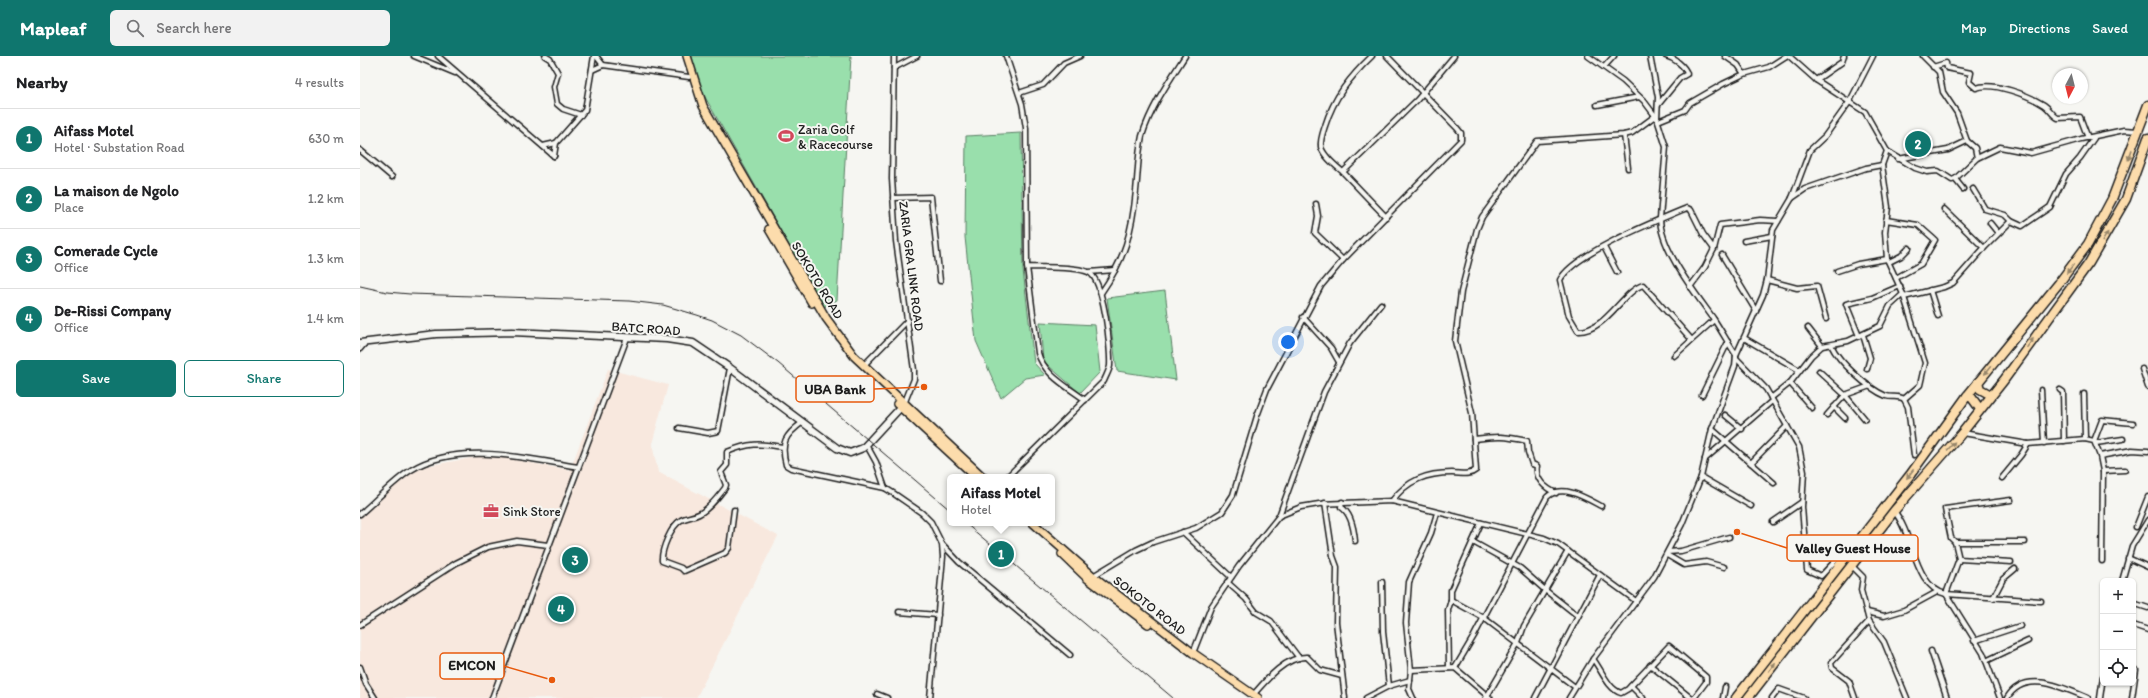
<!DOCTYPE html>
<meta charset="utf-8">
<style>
body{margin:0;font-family:Itim,sans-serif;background:#f2f2f2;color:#202124}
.controls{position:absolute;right:12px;bottom:12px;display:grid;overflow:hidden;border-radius:6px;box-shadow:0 1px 3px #0004}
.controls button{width:36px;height:36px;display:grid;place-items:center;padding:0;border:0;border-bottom:1px solid #e0e0e0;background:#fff;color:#202124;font:20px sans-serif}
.compass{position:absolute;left:1692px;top:12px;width:36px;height:36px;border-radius:50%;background:#fff;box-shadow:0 1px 3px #0004;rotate:187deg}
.you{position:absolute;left:928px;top:286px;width:14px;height:14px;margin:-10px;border:3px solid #fff;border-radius:50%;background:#1a73e8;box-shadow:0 0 0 6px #1a73e833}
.badge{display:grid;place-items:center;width:26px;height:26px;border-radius:50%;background:#0f766e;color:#fff;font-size:13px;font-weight:700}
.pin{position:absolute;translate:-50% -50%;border:2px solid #fff;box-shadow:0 1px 4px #0006}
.popup{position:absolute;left:587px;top:418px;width:108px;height:52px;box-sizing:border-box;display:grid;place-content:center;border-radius:6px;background:#fff;filter:drop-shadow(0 1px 3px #0005);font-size:13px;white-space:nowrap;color:#757577}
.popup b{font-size:15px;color:#202124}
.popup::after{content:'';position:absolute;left:50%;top:100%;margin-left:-8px;border:8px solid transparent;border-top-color:#fff}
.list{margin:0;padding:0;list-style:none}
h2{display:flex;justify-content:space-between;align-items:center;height:52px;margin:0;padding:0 16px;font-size:17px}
h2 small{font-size:13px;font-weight:400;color:#757577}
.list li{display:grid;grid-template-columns:26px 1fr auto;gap:12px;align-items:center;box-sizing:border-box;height:60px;padding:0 16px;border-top:1px solid #e0e0e0}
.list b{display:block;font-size:15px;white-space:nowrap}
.list p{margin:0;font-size:13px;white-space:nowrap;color:#757577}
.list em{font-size:13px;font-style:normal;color:#757577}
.actions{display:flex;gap:8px;padding:12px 16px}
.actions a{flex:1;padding:9px 0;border:1px solid #0f766e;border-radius:6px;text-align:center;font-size:14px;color:#0f766e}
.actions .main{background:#0f766e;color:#fff}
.icon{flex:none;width:22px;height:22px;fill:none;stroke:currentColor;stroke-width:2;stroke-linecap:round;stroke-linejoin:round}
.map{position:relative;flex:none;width:1788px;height:642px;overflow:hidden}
header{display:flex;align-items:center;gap:24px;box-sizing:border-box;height:56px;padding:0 20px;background:#0f766e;color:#fff}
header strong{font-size:19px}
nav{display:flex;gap:22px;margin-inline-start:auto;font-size:14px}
.search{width:280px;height:36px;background:#f2f2f2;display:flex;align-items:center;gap:10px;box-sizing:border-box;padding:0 14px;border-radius:6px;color:#757577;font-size:15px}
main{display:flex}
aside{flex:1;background:#fff}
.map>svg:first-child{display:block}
</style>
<header>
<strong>Mapleaf</strong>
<div class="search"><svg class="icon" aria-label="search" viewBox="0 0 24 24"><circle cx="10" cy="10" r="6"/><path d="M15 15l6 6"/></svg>Search here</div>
<nav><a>Map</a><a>Directions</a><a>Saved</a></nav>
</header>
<main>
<aside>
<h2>Nearby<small>4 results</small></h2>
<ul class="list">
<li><span class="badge">1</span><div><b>Aifass Motel</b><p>Hotel · Substation Road</p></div><em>630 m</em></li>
<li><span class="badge">2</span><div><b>La maison de Ngolo</b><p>Place</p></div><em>1.2 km</em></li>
<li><span class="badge">3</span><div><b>Comerade Cycle</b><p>Office</p></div><em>1.3 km</em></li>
<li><span class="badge">4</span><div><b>De-Rissi Company</b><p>Office</p></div><em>1.4 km</em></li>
</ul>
<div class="actions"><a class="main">Save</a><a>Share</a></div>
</aside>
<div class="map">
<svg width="1788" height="642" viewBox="0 0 1788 642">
<rect width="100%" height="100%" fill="#f6f6f2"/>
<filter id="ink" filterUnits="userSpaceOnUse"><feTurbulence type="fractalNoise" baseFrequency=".025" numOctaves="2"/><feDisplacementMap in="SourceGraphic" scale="8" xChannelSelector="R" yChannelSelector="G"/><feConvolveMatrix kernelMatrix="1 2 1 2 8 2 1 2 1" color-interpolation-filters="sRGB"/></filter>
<g filter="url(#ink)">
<path fill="#f8e8de" d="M248 313 308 329 292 388 298 416 418 480 336 642H0V460L51 417 66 410 128 399 210 414Z"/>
<g fill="#99dfac" stroke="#5a7e64">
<path d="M331 0H491L477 244 464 251 341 34Z"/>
<path d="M661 77 663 214 674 307 685 319 665 322 641 342 616 285 605 181 606 80Z"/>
<path d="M805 235 816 324 757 315 747 242Z"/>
<path d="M680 266 735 269 740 316 720 337 683 305Z"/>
</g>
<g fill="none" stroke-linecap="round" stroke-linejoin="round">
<defs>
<g id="street">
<path d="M54 0 95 17"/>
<path d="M78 0 194 100"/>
<path d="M185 0 190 3 198 17 194 31 197 48 203 53 221 59"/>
<path d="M236 0 243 9"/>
<path d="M534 0 532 123 536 185 554 314V323L544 348"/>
<path d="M646 0 662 48 666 72 667 211 678 297C684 319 708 331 725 344"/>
<path d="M1228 0 1263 25 1284 45 1296 61"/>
<path d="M1290 0 1298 41 1297 63 1306 91 1300 162C1300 193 1336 238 1353 262 1361 274 1368 287 1376 299"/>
<path d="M1365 0 1378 9 1384 18"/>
<path d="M1429 0 1456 24 1505 56 1527 95 1555 112 1567 116 1578 115 1592 124 1595 123 1603 133"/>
<path d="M1563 0 1579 16 1583 36 1597 57 1607 85 1615 92 1617 102"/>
<path d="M1244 11 1254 0"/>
<path d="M1573 11 1586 7 1587 12 1611 17 1609 26 1616 32C1633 25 1670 40 1684 49 1690 53 1692 59 1698 62L1720 61 1728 82"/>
<path d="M534 12 557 0"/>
<path d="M232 14 243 9 329 21"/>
<path d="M1456 24 1482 6 1484 0"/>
<path d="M659 37 683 29 704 7 720 0"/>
<path d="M1237 49 1279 41"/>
<path d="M1298 49 1320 22 1327 18C1325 10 1314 2 1306 0"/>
<path d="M1298 65 1325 54 1330 47 1363 28 1384 18 1409 11 1426 0"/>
<path d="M1264 79 1268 112"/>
<path d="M183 90 196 87"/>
<path d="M0 94 32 121"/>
<path d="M1527 95 1522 109 1528 151 1525 176 1527 203 1543 238 1565 307 1560 329 1544 343"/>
<path d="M194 100 196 87 225 54 234 0"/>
<path d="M1538 103 1588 94 1607 85"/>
<path d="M983 116C976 110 964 101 961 91 960 84 963 76 965 70 974 41 990 21 1012 0"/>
<path d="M1595 123 1617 102 1640 91 1671 97 1721 83 1764 74 1778 75"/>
<path d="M1613 133 1625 153 1645 159 1651 165 1662 170 1690 151 1706 118 1720 102 1734 82"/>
<path d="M533 142 571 141 580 225"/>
<path d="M1432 142 1445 133 1506 112 1522 109"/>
<path d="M956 148 958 160 955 177 983 204"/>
<path d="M1584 153 1624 192"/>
<path d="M1026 161 983 116 1057 44 1094 0"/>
<path d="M1526 164 1558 169 1575 184 1561 208 1536 222"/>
<path d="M1630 167 1638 177"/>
<path d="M1384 185 1412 180"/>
<path d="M1244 191 1257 216"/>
<path d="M1362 199 1396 255"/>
<path d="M1529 206 1541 200 1549 192"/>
<path d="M1477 215 1498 208 1527 203"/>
<path d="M729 216 755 214"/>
<path d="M1407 224 1437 232 1457 230 1466 263"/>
<path d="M1330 231 1345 211 1354 193 1360 169 1400 164 1418 165"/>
<path d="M1570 234 1578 260"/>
<path d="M741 237C765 203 772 176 776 135 778 117 778 98 782 80 791 51 809 25 825 0"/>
<path d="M1544 241 1584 231 1593 227 1624 192 1651 165"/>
<path d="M943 261 971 292 979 306"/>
<path d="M1448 272 1462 290"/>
<path d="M1503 279 1510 302 1507 313"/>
<path d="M1499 280 1486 248 1512 242 1540 230"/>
<path d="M1384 282 1439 314"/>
<path d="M1331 283 1283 229C1263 235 1245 276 1218 275L1209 260 1200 224C1213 198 1298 164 1327 152L1331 154 1343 178 1354 193"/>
<path d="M1471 289C1479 306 1507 332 1526 340 1532 342 1538 339 1544 343L1548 351 1554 399"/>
<path d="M0 293 5 287"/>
<path d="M1314 300 1354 264"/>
<path d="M1376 302 1406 333 1439 391 1444 416 1442 451 1447 514 1461 520 1477 503 1484 501"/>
<path d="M504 309 548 264"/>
<path d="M1782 313 1788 331"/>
<path d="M1459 315 1485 339 1510 330"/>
<path d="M1430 327 1452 352"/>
<path d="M1681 334 1684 387"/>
<path d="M1700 334 1703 336 1704 385"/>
<path d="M1724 338 1725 383"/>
<path d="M1342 339 1368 286"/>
<path d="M1411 342 1430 327 1451 300 1462 290 1488 285 1520 270 1530 250 1543 238"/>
<path d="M1474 351 1485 362"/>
<path d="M1365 359 1382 373"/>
<path d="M1467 359 1485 339 1505 363"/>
<path d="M443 366C425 379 420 387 426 409L431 412 525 432 533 437 562 457 571 466 582 488 583 501 570 642"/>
<path d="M319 372 348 377 358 375 370 312"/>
<path d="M1352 373 1414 427"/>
<path d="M1603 377 1668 388 1725 383 1734 385 1740 400 1772 394 1788 395"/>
<path d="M1114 383C1137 380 1145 380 1167 385L1168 396 1172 408 1177 410C1175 423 1185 432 1196 437"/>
<path d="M1734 385 1742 364 1773 367"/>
<path d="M1736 387 1763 383"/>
<path d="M506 388 516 406 525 432"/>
<path d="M1740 400 1743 415 1742 505"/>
<path d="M1345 403 1412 345"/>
<path d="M1391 407 1427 370"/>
<path d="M1743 415 1765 414"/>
<path d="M647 421 744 325C746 320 749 315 750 310 751 294 744 222 728 216 713 210 684 212 667 211"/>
<path d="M1341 421 1391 450"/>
<path d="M1642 422 1661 399 1668 388"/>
<path d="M1651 444 1585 453 1591 482 1595 486 1599 503 1586 538 1681 545"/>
<path d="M1032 445C1047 424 1067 417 1092 417 1101 417 1109 420 1116 414L1112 357 1095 285 1101 236 1117 173 1122 161 1177 85 1264 79 1272 77 1295 60"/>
<path d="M982 446 981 451C991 457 994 474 995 485"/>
<path d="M965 447 973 500 977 511 976 566 985 642"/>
<path d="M374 454 369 492 365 497 324 515 321 512 302 505C301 494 311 470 321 464 327 461 333 461 339 458 349 453 358 441 365 432L366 429 361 416 367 409V396C389 387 399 387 423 391"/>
<path d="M1534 455C1554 479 1554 531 1586 538L1623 597 1640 642"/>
<path d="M0 458C17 444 32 426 51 414 98 385 167 402 218 411"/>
<path d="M919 460 964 336 990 287 1021 248"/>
<path d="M1413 466 1442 446"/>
<path d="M1776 471 1788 441"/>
<path d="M823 476 871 521"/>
<path d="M1113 486 1160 512 1185 534 1218 560"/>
<path d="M1595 486H1665"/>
<path d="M582 488 599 506 710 599"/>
<path d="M1308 496 1321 495 1369 481"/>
<path d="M1307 499 1324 509 1346 506 1364 511"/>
<path d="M1768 502 1788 511"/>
<path d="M1599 503 1651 506"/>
<path d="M1492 510 1503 521 1501 534 1509 565 1524 586 1547 642"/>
<path d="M733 520 776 494 793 486 836 472 862 456 873 439 897 360 907 333 961 230 983 204 1101 84V77L1097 72 1027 0"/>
<path d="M1762 525 1772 490 1788 464"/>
<path d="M867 526 886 543 896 556 911 565 939 602"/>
<path d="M1022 526 1023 576 1029 630"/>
<path d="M1633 542 1643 523 1655 513"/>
<path d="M1091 544 1124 562 1215 631"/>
<path d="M1773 547 1788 552"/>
<path d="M539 556 578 559"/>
<path d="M1507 556 1524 560 1544 554 1577 536"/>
<path d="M0 569 96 507 128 491 157 485 188 489"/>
<path d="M1773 569 1788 574"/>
<path d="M1614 585 1660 570"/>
<path d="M1571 595 1587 642"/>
<path d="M833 597 851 551 879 510 919 460 941 451 959 448 1032 445 1184 482 1198 488 1276 545"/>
<path d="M1233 603C1241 613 1248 633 1261 637L1268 633 1309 590 1346 621V626L1334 642"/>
<path d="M1626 605 1668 585"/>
<path d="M1290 609 1331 642"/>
<path d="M0 611 6 628 15 642"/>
<path d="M1089 612 1088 554 1091 544V534L1121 467"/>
<path d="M1095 612 1114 580 1187 441C1202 427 1226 442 1241 450"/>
<path d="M1051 614 1095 612 1130 642"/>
<path d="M1271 630 1283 642"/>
<path d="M517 638 527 642"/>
<path d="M893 639C906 624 926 600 947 601L960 614 982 620"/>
<path d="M132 642 267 282"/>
<path d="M1006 642 1029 630 1050 624"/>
<path d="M1053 642 1049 633 1051 614 1046 567 1049 526 1071 477 1077 457"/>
<path d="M1126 642 1158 587 1164 570 1208 495"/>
<path d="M1175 642 1240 519"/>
<path d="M1209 642 1233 603 1294 521 1322 468 1341 421 1352 373 1375 310 1376 299 1403 239 1407 224 1413 174 1432 142 1450 94 1465 80 1490 45 1513 0"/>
<path d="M1363 642 1365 631"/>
<path d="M1412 642 1419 633 1444 642"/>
<path d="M1495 642 1489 625 1472 612 1471 607 1509 565"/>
<path d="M1647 642C1665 612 1704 632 1728 642"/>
<path d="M1740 642 1743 621"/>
<path d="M1772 642 1776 614"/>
</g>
<path id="secondary" d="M0 287 76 278 152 276 307 283 333 287 370 312 477 392 490 397 503 392 541 351"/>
<g id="primary">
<path d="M327 0 343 50 466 262 494 300 623 421"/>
<path d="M409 173 452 247"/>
<path d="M537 348 616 421"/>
<path d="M673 467 733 520 833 597 898 642"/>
<path d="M702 498 728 523 788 568"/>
</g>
<g id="highway">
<path d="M1618 326 1620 333 1631 339"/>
<path d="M1607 340 1612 342 1620 353"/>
<path d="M1376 642 1550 419 1607 340 1699 227 1728 188 1752 143 1788 49"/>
<path d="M1388 642 1534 455 1602 377 1644 324 1729 207 1766 143 1788 82"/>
</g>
</defs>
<use href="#street" stroke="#1c1c1c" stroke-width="7"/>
<use href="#secondary" stroke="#1c1c1c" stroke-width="9"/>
<use href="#primary" stroke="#1c1c1c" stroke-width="10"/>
<use href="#highway" stroke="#1c1c1c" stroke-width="11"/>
<use href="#street" stroke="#f6f6f2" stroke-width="4"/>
<use href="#secondary" stroke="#f6f6f2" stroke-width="6"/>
<use href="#primary" stroke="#fcdcac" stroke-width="7"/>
<use href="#highway" stroke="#fcdcac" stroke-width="8"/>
<g stroke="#1c1c1c" stroke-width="1">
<path d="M0 230 27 236 50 238 269 245 303 249 337 259 352 264 381 279 418 307 590 454"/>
<path d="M605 467 813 642"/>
</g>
</g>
<defs><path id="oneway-solid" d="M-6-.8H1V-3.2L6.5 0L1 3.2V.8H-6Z"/></defs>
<g fill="#97866b">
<use href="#oneway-solid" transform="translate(1770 99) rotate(110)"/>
<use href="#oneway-solid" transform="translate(1745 181) rotate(-59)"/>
<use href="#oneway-solid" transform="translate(1710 213) rotate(127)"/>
<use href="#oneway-solid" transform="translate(1670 287) rotate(-55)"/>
<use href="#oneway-solid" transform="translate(1628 314) rotate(129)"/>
<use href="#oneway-solid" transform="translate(1591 390) rotate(-48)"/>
<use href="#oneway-solid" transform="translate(1550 418) rotate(127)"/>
<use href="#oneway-solid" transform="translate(1412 611) rotate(-53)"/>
</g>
</g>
<defs>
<symbol id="stadium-bare" viewBox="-9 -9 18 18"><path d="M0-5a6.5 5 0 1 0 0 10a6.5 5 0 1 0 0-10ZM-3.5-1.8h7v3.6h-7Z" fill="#d1495b" stroke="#f6f6f2" stroke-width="2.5" paint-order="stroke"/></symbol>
<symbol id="office-bare" viewBox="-9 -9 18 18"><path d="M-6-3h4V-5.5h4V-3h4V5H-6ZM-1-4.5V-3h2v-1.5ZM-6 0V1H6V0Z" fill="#d1495b" stroke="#f6f6f2" stroke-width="2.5" paint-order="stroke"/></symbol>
</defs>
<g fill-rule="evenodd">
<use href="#stadium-bare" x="415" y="69" width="22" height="22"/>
<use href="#office-bare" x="120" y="444" width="22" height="22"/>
</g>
<g text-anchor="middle" stroke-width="4" stroke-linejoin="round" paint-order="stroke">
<g font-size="13" fill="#1c1c1c" stroke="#f6f6f2" text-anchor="start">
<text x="438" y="78">Zaria Golf<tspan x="438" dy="15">&amp; Racecourse</tspan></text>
<text x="143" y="460">Sink Store</text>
</g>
<g font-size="13" fill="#1c1c1c" stroke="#f6f6f2">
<text transform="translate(552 210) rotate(83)" y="5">ZARIA GRA LINK ROAD</text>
<text transform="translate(458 224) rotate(59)" y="5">SOKOTO ROAD</text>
<text transform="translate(286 272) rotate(4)" y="5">BATC ROAD</text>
<text transform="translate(790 549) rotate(38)" y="5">SOKOTO ROAD</text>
</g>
</g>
<path fill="none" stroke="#e8590c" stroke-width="1.5" d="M564 331L514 333M1377 476L1427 492M192 624L144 610"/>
<g fill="#e8590c" stroke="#f6f6f2" stroke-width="1.5">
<circle cx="564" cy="331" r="4"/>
<circle cx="1377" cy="476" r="4"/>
<circle cx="192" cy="624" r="4"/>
</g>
<g fill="#f6f6f2" stroke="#e8590c" stroke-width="1.5">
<rect x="436" y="320" width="78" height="26" rx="4"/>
<rect x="1427" y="479" width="131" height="26" rx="4"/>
<rect x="80" y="597" width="64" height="26" rx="4"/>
</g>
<g font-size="14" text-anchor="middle" font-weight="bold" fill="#1c1c1c">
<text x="475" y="338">UBA Bank</text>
<text x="1493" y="497">Valley Guest House</text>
<text x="112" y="614">EMCON</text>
</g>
</svg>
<div class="controls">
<button>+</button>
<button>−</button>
<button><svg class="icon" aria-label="locate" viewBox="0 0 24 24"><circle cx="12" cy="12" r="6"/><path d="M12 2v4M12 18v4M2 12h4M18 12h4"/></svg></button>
</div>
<svg class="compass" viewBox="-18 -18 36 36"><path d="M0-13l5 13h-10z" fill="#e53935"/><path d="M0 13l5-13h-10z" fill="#757577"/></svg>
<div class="you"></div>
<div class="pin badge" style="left:641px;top:498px">1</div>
<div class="popup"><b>Aifass Motel</b>Hotel</div>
<div class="pin badge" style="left:1558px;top:88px">2</div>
<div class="pin badge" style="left:215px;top:504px">3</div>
<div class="pin badge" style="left:201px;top:553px">4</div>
</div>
</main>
